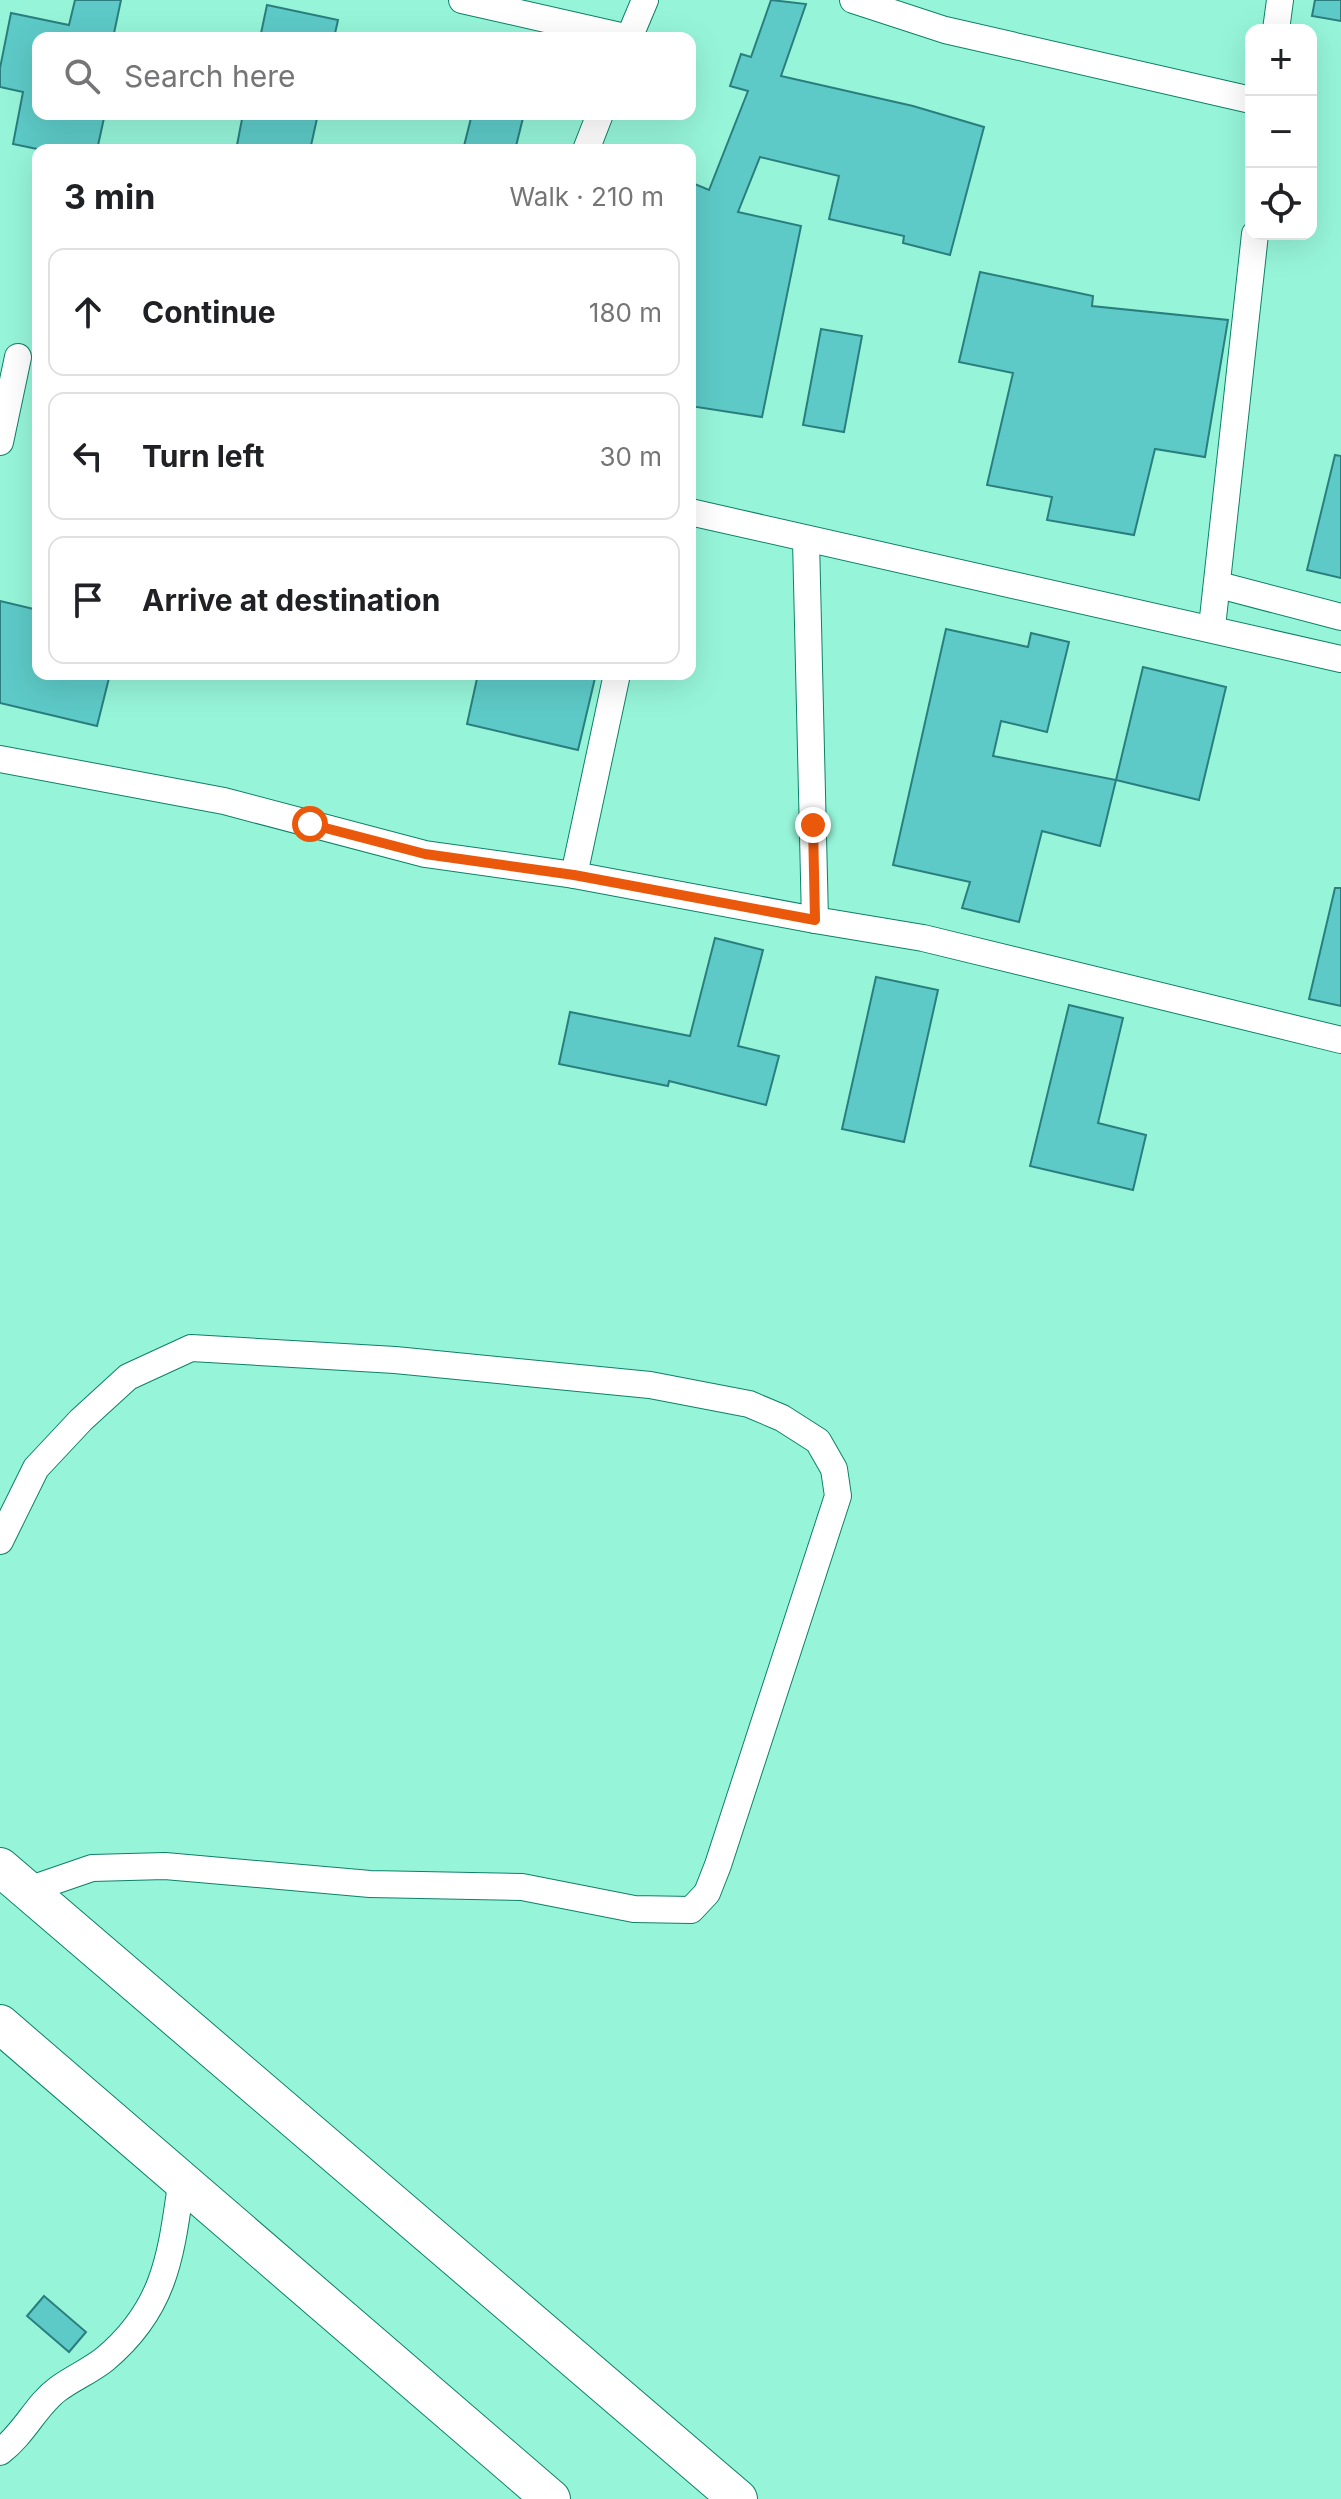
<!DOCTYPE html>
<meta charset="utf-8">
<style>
body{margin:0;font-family:Inter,sans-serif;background:#f6f6f6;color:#202124}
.controls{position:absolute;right:24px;top:24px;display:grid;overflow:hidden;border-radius:16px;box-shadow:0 8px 32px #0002}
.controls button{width:72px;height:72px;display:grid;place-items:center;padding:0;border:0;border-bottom:2px solid #e0e0e0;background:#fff;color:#202124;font:40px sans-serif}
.stop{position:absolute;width:24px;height:24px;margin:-18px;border:6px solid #ea580c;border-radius:50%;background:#fff}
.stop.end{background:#ea580c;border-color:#fff;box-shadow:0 2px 8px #0008}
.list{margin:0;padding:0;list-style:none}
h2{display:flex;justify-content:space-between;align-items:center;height:104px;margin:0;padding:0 32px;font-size:34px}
h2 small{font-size:26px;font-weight:400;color:#757577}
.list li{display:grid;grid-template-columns:52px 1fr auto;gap:24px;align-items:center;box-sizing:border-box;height:128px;margin:0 16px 16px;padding:0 16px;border:2px solid #e0e0e0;border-radius:16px}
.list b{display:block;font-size:30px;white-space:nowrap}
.list em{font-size:26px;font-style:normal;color:#757577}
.icon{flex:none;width:44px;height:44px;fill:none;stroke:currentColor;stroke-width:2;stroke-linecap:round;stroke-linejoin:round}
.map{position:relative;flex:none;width:1341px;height:2499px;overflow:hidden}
.search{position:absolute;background:#fff;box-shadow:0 8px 32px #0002;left:32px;top:32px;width:664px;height:88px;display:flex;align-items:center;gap:20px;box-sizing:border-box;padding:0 28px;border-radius:16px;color:#757577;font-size:30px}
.panel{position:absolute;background:#fff;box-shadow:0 8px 32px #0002;left:32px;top:144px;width:664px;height:536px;border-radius:16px}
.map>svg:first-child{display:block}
</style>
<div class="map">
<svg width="1341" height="2499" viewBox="0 0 1341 2499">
<rect width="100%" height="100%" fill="#96f5d9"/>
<g fill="#5dcac7" stroke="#2a7f7e" stroke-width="2">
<path d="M75 0H121L113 38H38V114H84L104 118 97 150H42L13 144 23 92 0 87V68L11 13 69 25Z"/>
<path d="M771 0 806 4 781 76 913 106 984 127 950 255 903 243 904 236 829 219 839 176 760 157 738 212 801 226 762 417 690 406V182L709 190 748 91 730 86 741 54 751 57Z"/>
<path d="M1315 0H1341V21L1312 16Z"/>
<path d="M267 5 338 20 334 38H260Z"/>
<path d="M243 114H318L310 150H260L237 145Z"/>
<path d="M472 114H524L515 150H463Z"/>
<path d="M980 272 1093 296 1092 306 1228 320 1205 457 1155 449 1134 535 1047 520 1052 497 987 485 1013 373 959 362Z"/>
<path d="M821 329 862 336 844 432 803 425Z"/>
<path d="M1335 455 1341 456V578L1307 570Z"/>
<path d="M0 601 38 610V674H110L97 726 0 703Z"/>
<path d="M946 629 1028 647 1031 633 1069 642 1047 732 1001 721 993 756 1116 780 1100 846 1042 831 1019 922 962 908 970 882 893 865Z"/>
<path d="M1143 667 1226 687 1199 800 1116 780Z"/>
<path d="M478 674H578L595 678 578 750 467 724Z"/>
<path d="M1335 888H1341V1006L1309 999Z"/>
<path d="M715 938 763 950 738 1046 779 1056 766 1105 669 1081 668 1086 559 1064 570 1012 690 1036Z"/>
<path d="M876 977 938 990 904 1142 842 1129Z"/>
<path d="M1069 1005 1123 1018 1098 1123 1146 1135 1133 1190 1030 1166Z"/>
<path d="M44 2296 86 2332 69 2352 27 2316Z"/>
</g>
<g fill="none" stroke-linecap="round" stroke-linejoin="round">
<defs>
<g id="minor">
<path d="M462 0 629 38"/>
<path d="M853 0 945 30 1251 100"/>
<path d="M1276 30 1280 0"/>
<path d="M629 38 645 0"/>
<path d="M586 150 600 114"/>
<path d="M0 442 18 357"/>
<path d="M690 512 1341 659"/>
<path d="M806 540 815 920 923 938 1341 1040"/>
<path d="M1219 585 1341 617"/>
<path d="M1212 627 1255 234"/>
<path d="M0 759 224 801 425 854 574 875 815 920"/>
<path d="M574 875 617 674"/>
<path d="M0 1541 36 1468 81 1420 128 1377 191 1348 395 1360 650 1385 749 1404 782 1418 818 1441 834 1469 838 1496 718 1865 707 1893 691 1910 634 1909 522 1887 370 1884 165 1866 92 1868 28 1890"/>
<path d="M0 2452C25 2433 36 2405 58 2389 73 2378 90 2371 105 2359 167 2307 171 2253 182 2178"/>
</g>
<g id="highway">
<path d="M0 1867 738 2499"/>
<path d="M0 2024 551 2499"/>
</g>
</defs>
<use href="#minor" stroke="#0e8068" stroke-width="28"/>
<use href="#highway" stroke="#0e8068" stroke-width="40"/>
<use href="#minor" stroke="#fff" stroke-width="26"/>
<use href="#highway" stroke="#fff" stroke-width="38"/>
</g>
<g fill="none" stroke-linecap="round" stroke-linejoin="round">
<path stroke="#ea580c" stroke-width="10" d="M310 824 425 854 574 875 815 920 813 825"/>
</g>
</svg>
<div class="controls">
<button>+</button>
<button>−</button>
<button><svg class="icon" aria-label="locate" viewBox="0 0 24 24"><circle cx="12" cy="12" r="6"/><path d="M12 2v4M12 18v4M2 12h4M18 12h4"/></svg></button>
</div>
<div class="stop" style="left:310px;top:824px"></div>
<div class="stop end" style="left:813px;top:825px"></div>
<div class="search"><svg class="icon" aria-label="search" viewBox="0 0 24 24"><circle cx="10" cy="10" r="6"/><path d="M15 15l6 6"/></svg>Search here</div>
<section class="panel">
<h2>3 min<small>Walk · 210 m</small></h2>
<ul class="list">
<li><svg class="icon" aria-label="ahead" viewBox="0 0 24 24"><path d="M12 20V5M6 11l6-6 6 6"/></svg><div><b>Continue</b></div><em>180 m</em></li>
<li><svg class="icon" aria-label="left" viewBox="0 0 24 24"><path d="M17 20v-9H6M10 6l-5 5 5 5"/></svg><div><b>Turn left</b></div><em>30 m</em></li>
<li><svg class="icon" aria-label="arrive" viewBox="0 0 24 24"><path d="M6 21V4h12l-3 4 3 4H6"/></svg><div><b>Arrive at destination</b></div></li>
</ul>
</section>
</div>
